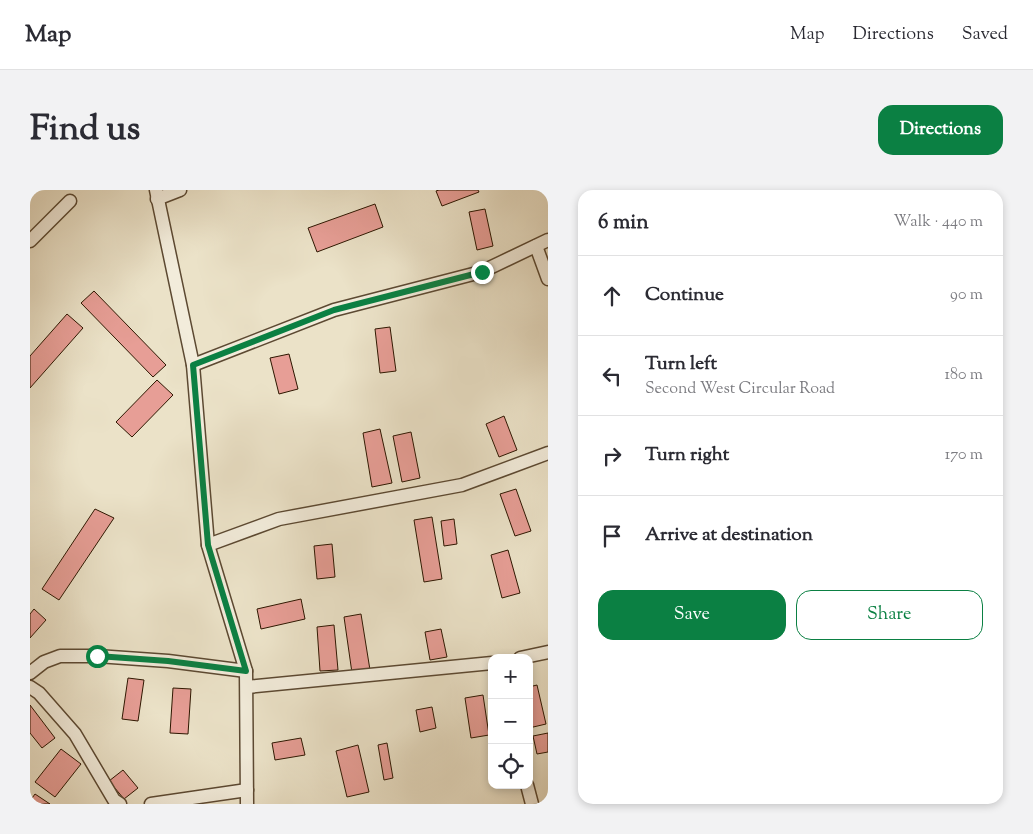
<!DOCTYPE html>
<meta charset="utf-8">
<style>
body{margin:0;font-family:"Sorts Mill Goudy",serif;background:#f2f2f3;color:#2b2b33}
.controls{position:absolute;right:15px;bottom:15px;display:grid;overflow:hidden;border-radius:10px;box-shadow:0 2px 8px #0003}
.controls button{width:45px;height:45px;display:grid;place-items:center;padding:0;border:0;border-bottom:1px solid #e1e1e2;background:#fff;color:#2b2b33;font:25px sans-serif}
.stop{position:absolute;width:15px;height:15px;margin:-11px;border:4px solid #0b8043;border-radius:50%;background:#fff}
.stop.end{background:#0b8043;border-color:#fff;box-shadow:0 1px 5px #0008}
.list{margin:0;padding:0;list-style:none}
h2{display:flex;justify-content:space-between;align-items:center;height:65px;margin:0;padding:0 20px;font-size:21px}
h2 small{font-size:16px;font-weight:400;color:#7c7c81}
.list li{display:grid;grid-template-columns:32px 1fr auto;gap:15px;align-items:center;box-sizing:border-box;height:80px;padding:0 20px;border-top:1px solid #e1e1e2}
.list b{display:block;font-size:19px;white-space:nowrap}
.list p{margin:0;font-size:16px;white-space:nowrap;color:#7c7c81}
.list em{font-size:16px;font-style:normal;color:#7c7c81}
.actions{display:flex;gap:10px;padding:15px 20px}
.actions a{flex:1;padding:11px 0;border:1px solid #0b8043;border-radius:15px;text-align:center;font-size:18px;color:#0b8043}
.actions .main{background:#0b8043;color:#fff}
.icon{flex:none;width:28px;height:28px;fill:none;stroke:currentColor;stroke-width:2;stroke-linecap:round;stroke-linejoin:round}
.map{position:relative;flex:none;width:518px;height:614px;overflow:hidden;border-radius:15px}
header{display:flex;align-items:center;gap:30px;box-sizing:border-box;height:70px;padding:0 25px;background:#fff;border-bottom:1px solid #e1e1e2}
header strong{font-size:24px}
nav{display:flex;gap:28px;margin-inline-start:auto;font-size:18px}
.intro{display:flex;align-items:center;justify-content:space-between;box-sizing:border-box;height:120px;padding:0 30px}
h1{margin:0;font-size:35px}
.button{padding:12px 22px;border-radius:15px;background:#0b8043;color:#fff;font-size:18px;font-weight:700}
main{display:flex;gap:30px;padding:0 30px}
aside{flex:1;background:#fff;border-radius:15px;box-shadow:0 2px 8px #0003}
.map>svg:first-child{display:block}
</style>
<header>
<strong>Map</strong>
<nav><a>Map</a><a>Directions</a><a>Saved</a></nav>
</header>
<div class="intro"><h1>Find us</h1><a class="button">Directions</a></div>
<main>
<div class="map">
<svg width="518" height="614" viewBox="0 0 518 614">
<rect width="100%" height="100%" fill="#ebe2c8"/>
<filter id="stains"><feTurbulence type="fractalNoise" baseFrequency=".004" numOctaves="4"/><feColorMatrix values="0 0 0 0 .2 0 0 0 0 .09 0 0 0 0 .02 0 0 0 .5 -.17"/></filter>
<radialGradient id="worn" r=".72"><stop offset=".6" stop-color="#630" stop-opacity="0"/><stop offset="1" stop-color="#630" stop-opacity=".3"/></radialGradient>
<g fill="#e79e96" stroke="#2d1600">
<path d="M409 0H448L449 2 412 16 406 1Z"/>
<path d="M345 14 353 37 287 62 278 38Z"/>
<path d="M455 19 463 56 447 60 439 22Z"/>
<path d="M64 101 136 175 123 187 51 113Z"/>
<path d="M37 124 53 138 0 198V166Z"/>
<path d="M360 137 366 181 350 183 345 139Z"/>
<path d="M259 164 268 199 249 204 240 168Z"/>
<path d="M127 190 143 205 102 247 86 232Z"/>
<path d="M474 226 487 260 469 267 456 234Z"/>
<path d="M350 239 362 293 342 297 333 243Z"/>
<path d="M381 242 390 288 372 292 363 246Z"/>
<path d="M486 299 501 341 485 346 470 304Z"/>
<path d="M65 319 84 328 29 410 12 399Z"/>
<path d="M402 327 412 389 394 392 384 330Z"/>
<path d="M424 329 427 354 414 356 411 331Z"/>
<path d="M302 354 305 387 287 389 284 356Z"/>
<path d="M478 360 490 403 472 408 461 365Z"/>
<path d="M271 409 275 429 231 439 227 419Z"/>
<path d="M4 419 16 430 0 448V424Z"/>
<path d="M331 424 340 480 322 483 314 427Z"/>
<path d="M304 435 308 480 290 481 287 437Z"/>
<path d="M411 439 417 467 400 470 395 442Z"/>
<path d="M98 488 114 490 108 531 92 529Z"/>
<path d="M507 495 516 534 499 538V497Z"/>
<path d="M143 498 161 499 158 544 140 543Z"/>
<path d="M453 505 459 545 441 548 435 508Z"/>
<path d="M0 515 25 548 12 558 0 543Z"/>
<path d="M402 517 406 538 390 542 386 520Z"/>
<path d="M518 543V562L507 564 503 546Z"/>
<path d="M271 548 275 565 245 570 242 553Z"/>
<path d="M357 553 363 588 354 590 348 555Z"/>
<path d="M328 555 339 602 317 607 306 561Z"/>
<path d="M31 559 51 574 25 607 5 592Z"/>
<path d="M93 580 108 598 94 609 79 591Z"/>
<path d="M5 604 20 614H0V611Z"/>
</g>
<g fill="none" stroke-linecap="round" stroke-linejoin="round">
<defs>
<g id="minor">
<path d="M126 0 163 175 178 355 216 481 217 614"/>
<path d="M127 9 150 0"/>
<path d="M0 51 40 11"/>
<path d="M506 56 518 89"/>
<path d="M163 175 304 120 451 82 518 50"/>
<path d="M178 355 249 329 432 295 518 263"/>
<path d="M490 468 518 462"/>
<path d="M0 483 14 472 30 466H67L138 471 216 481"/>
<path d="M0 497 9 503 45 544 84 610 90 614"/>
<path d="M217 497 462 473"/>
<path d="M497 595 502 614"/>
<path d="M121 614 217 600"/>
</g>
</defs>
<use href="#minor" stroke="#5c4932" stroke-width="15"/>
<use href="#minor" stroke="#f2ecdb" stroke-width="12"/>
</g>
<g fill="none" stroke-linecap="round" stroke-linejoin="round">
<path stroke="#0b8043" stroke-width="6" d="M67 466 138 471 216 481 178 355 163 175 304 120 452 82"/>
</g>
<rect width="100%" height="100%" filter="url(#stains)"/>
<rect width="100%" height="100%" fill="url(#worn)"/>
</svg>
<div class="controls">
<button>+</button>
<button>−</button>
<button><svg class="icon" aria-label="locate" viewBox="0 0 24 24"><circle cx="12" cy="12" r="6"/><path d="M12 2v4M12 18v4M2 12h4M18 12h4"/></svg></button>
</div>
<div class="stop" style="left:67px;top:466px"></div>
<div class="stop end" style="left:452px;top:82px"></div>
</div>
<aside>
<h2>6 min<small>Walk · 440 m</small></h2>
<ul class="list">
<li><svg class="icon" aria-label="ahead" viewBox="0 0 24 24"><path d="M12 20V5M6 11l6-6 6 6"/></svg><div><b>Continue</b></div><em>90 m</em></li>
<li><svg class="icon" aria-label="left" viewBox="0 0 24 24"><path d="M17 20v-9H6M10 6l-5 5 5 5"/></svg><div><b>Turn left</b><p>Second West Circular Road</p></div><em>180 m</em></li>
<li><svg class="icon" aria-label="right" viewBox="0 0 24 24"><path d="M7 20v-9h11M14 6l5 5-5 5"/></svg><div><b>Turn right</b></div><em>170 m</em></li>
<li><svg class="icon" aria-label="arrive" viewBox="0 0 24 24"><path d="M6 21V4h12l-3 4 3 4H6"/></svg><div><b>Arrive at destination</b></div></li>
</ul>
<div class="actions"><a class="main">Save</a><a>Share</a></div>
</aside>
</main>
